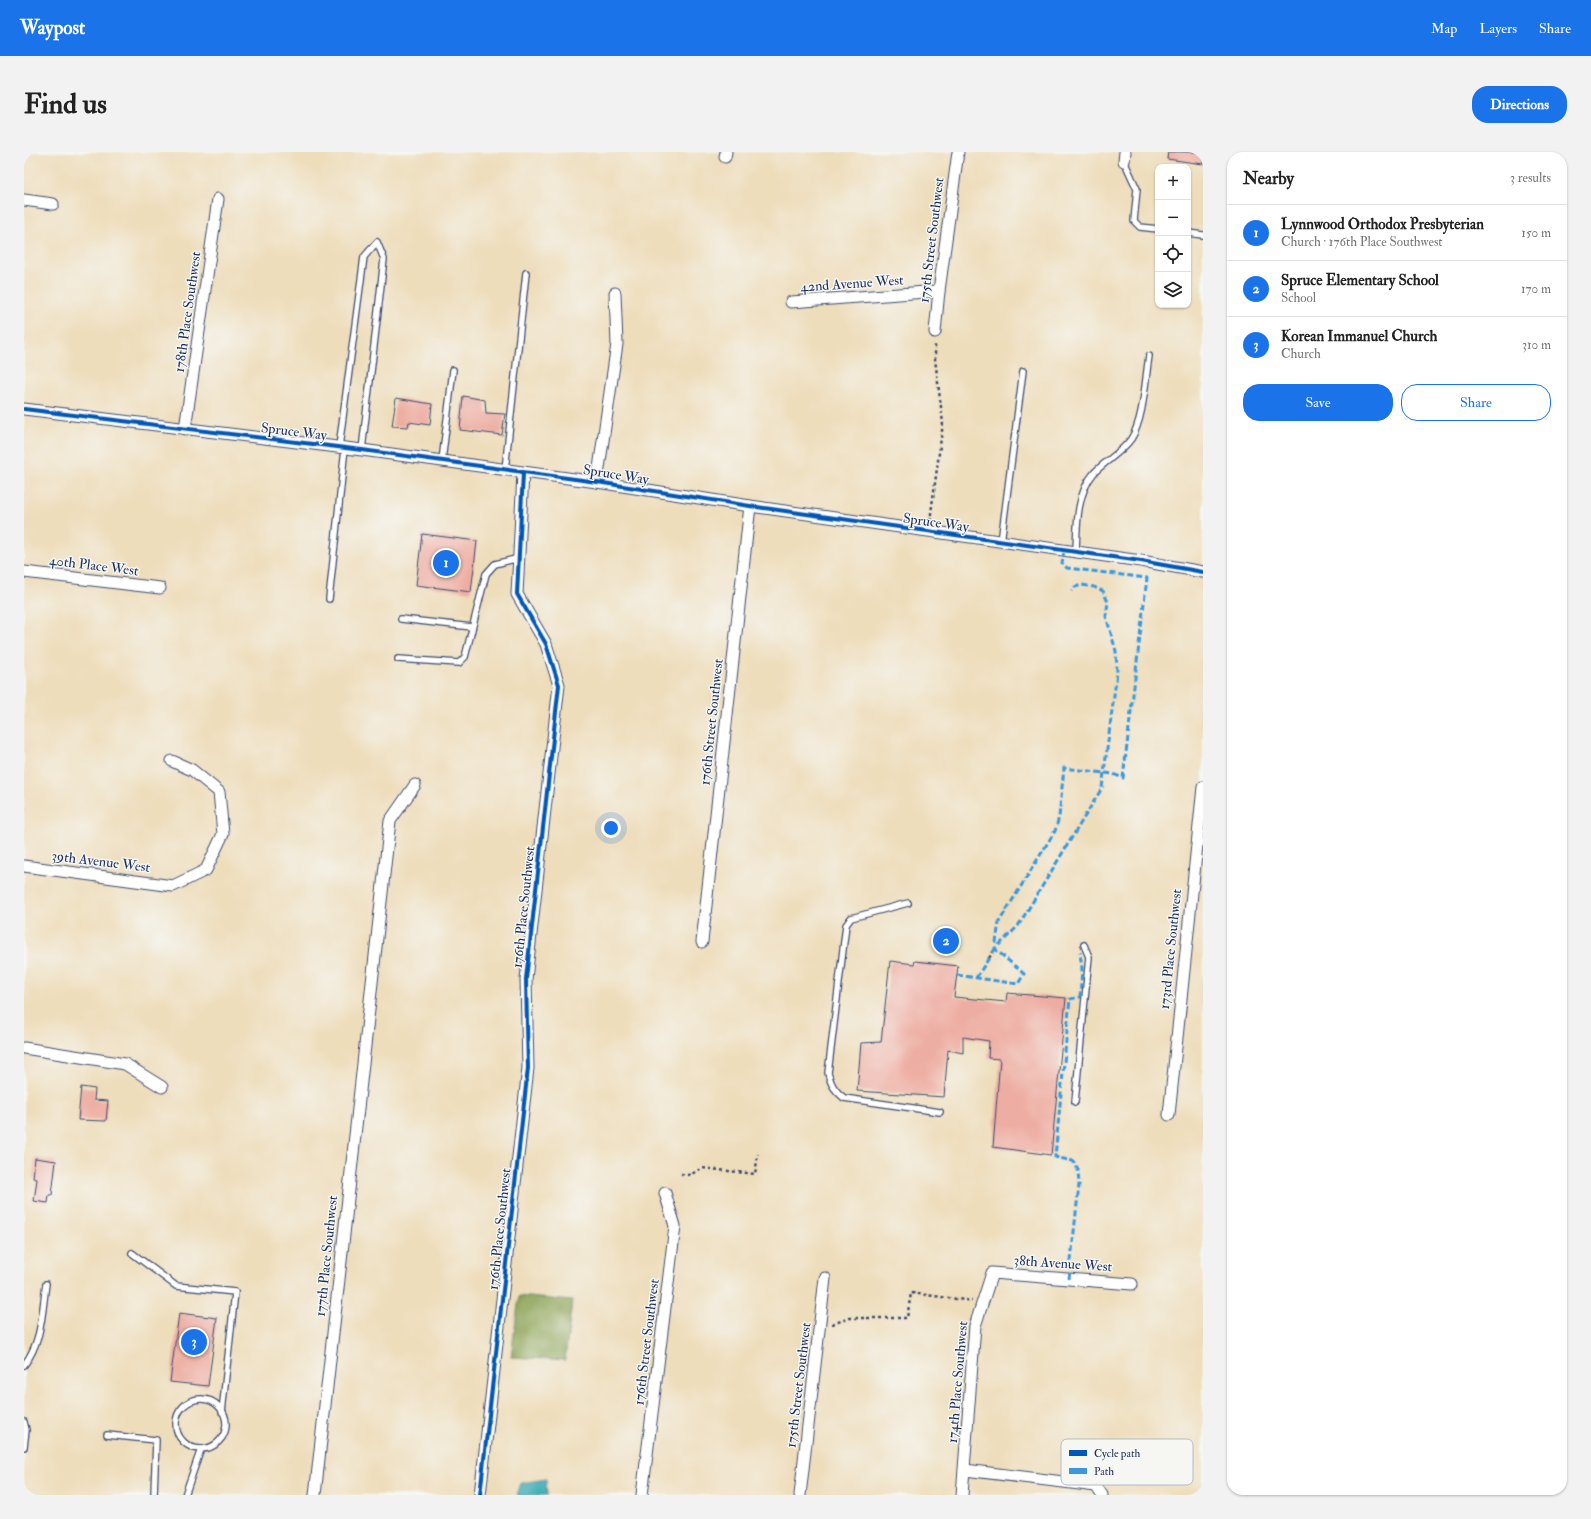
<!DOCTYPE html>
<meta charset="utf-8">
<style>
body{margin:0;font-family:"IM FELL Double Pica",serif;background:#f2f2f2;color:#222}
.controls{position:absolute;right:12px;top:12px;display:grid;overflow:hidden;border-radius:8px;box-shadow:0 1px 3px #0004}
.controls button{width:36px;height:36px;display:grid;place-items:center;padding:0;border:0;border-bottom:1px solid #e0e0e0;background:#fff;color:#222;font:20px sans-serif}
.you{position:absolute;left:587px;top:676px;width:14px;height:14px;margin:-10px;border:3px solid #fff;border-radius:50%;background:#1a73e8;box-shadow:0 0 0 6px #1a73e833}
.badge{display:grid;place-items:center;width:26px;height:26px;border-radius:50%;background:#1a73e8;color:#fff;font-size:13px;font-weight:700}
.pin{position:absolute;translate:-50% -50%;border:2px solid #fff;box-shadow:0 1px 4px #0006}
.list{margin:0;padding:0;list-style:none}
h2{display:flex;justify-content:space-between;align-items:center;height:52px;margin:0;padding:0 16px;font-size:17px}
h2 small{font-size:13px;font-weight:400;color:#767676}
.list li{display:grid;grid-template-columns:26px 1fr auto;gap:12px;align-items:center;box-sizing:border-box;height:56px;padding:0 16px;border-top:1px solid #e0e0e0}
.list b{display:block;font-size:15px;white-space:nowrap}
.list p{margin:0;font-size:13px;white-space:nowrap;color:#767676}
.list em{font-size:13px;font-style:normal;color:#767676}
.actions{display:flex;gap:8px;padding:12px 16px}
.actions a{flex:1;padding:9px 0;border:1px solid #1a73e8;border-radius:16px;text-align:center;font-size:14px;color:#1a73e8}
.actions .main{background:#1a73e8;color:#fff}
.icon{flex:none;width:22px;height:22px;fill:none;stroke:currentColor;stroke-width:2;stroke-linecap:round;stroke-linejoin:round}
.map{position:relative;flex:none;width:1179px;height:1343px;overflow:hidden;border-radius:16px}
header{display:flex;align-items:center;gap:24px;box-sizing:border-box;height:56px;padding:0 20px;background:#1a73e8;color:#fff}
header strong{font-size:19px}
nav{display:flex;gap:22px;margin-inline-start:auto;font-size:14px}
.intro{display:flex;align-items:center;justify-content:space-between;box-sizing:border-box;height:96px;padding:0 24px}
h1{margin:0;font-size:28px}
.button{padding:10px 18px;border-radius:16px;background:#1a73e8;color:#fff;font-size:14px;font-weight:700}
main{display:flex;gap:24px;padding:0 24px}
aside{flex:1;background:#fff;border-radius:16px;box-shadow:0 1px 3px #0004}
.map>svg:first-child{display:block}
</style>
<header>
<strong>Waypost</strong>
<nav><a>Map</a><a>Layers</a><a>Share</a></nav>
</header>
<div class="intro"><h1>Find us</h1><a class="button">Directions</a></div>
<main>
<div class="map">
<svg width="1179" height="1343" viewBox="0 0 1179 1343">
<rect width="100%" height="100%" fill="#f6f6f2"/>
<filter id="ink" filterUnits="userSpaceOnUse"><feTurbulence type="fractalNoise" baseFrequency=".025" numOctaves="2"/><feDisplacementMap in="SourceGraphic" scale="8" xChannelSelector="R" yChannelSelector="G"/><feConvolveMatrix kernelMatrix="1 2 1 2 8 2 1 2 1" color-interpolation-filters="sRGB"/></filter>
<filter id="wash" filterUnits="userSpaceOnUse"><feTurbulence type="fractalNoise" baseFrequency=".012" numOctaves="4" result="noise"/><feDisplacementMap in="SourceGraphic" scale="16" xChannelSelector="R" yChannelSelector="G"/><feGaussianBlur stdDeviation="0.9" result="paint"/><feColorMatrix in="noise" values="0 0 0 0 0 0 0 0 0 0 0 0 0 0 0 0 0 1.4 0 .05"/><feComposite in="paint" operator="in"/></filter>
<g filter="url(#wash)">
<rect width="100%" height="100%" fill="#edb"/>
<path fill="#8ba354" stroke="#536959" d="M495 1144 548 1149 541 1208 487 1205Z"/>
<path fill="#3cadb6" stroke="#2c6e8a" d="M522 1327 523 1343H493L497 1331Z"/>
<g id="blocks">
<g fill="#eeada2">
<path d="M1144 0H1179V12L1143 7Z"/>
<path d="M439 244 461 248 462 261 481 262 478 283 436 278Z"/>
<path d="M372 246 408 252 406 273 385 270 384 275 368 274Z"/>
<path d="M398 382 453 389 447 440 392 433Z"/>
<path d="M866 809 890 812 891 809 934 814 930 845 982 850 983 841 1042 846 1027 1003 969 995 976 907 964 906 965 889 939 885V901L924 898 920 945 833 939 837 891 857 890Z"/>
<path d="M57 935 71 937 70 948 84 949 82 969 54 968Z"/>
<path d="M11 1006 32 1009 28 1043H25L24 1051 10 1049 13 1027 9 1026Z"/>
<path d="M155 1161 193 1166 184 1234 146 1230Z"/>
</g>
</g>
</g>
<g filter="url(#ink)">
<use href="#blocks" fill-opacity="0" stroke="#3b496c" stroke-width="1"/>
<g fill="none" stroke-linecap="round" stroke-linejoin="round">
<defs>
<g id="service">
<path d="M1100 9 1113 37 1110 69 1116 75 1134 77"/>
<path d="M1164 81 1179 83"/>
<path d="M315 295 340 105 353 90 360 107 338 298"/>
<path d="M418 309 429 218"/>
<path d="M481 318 502 121"/>
<path d="M977 390 999 219"/>
<path d="M1052 400C1053 374 1052 342 1070 321 1081 309 1097 301 1107 287 1120 267 1121 228 1125 204"/>
<path d="M305 447 321 296"/>
<path d="M377 467 448 475"/>
<path d="M374 507 435 511 441 505 462 422 471 412 495 406"/>
<path d="M884 751 827 766 822 773 804 921C807 933 811 939 820 946L916 960"/>
<path d="M1051 950 1065 805 1060 793"/>
<path d="M108 1101 152 1134 211 1140 198 1260"/>
<path d="M0 1213C18 1190 18 1161 22 1132"/>
<circle cx="177" cy="1272" r="25"/>
<path d="M0 1270 2 1278 0 1295"/>
<path d="M83 1283 132 1288 130 1343"/>
<path d="M161 1343 177 1297"/>
</g>
<g id="minor">
<path d="M701 5 702 0"/>
<path d="M1100 9 1101 0"/>
<path d="M0 48 29 52"/>
<path d="M767 150 915 139"/>
<path d="M911 180 915 139 934 0"/>
<path d="M0 257 338 298 573 330 726 354 1117 409 1179 420"/>
<path d="M161 277 194 47"/>
<path d="M573 330 593 192 591 141"/>
<path d="M0 420 136 436"/>
<path d="M0 714 149 734 182 718 199 682 195 640 168 618 148 609"/>
<path d="M678 790 726 354"/>
<path d="M0 896 101 912 138 935"/>
<path d="M1145 963 1179 635"/>
<path d="M941 1318 1072 1334 1078 1343"/>
<path d="M291 1343 366 669 391 633"/>
<path d="M456 1343 504 916 502 827 535 533 522 492 493 442 499 321"/>
<path d="M618 1343 651 1074 641 1041"/>
<path d="M776 1343 801 1126"/>
<path d="M938 1343 951 1174 968 1121 1108 1132"/>
</g>
</defs>
<use href="#service" stroke="#3b496c" stroke-width="8"/>
<use href="#minor" stroke="#3b496c" stroke-width="13"/>
<g stroke="#3b496c" stroke-width="2.5" stroke-dasharray="3 3" stroke-linecap="butt">
<path d="M906 369 919 271 911 207V191"/>
<path d="M965 806 969 800"/>
<path d="M657 1022 666 1023 678 1016 731 1022 734 1002"/>
<path d="M808 1172 826 1166H883L887 1141 948 1149"/>
</g>
<use href="#service" stroke="#fff" stroke-width="5.5"/>
<use href="#minor" stroke="#fff" stroke-width="11"/>
<g stroke="#3a97de" stroke-width="3" stroke-dasharray="6 3" stroke-linecap="butt">
<path d="M969 800 971 797 975 770 1031 679 1035 665 1040 616 1089 622 1099 626 1123 426 1043 416 1038 411 1040 399"/>
<path d="M933 823 994 832 1000 822 971 797 994 774 1078 636 1093 520 1092 499 1082 464 1084 450 1079 439 1070 435 1058 433 1051 435 1047 439"/>
<path d="M952 826 965 806"/>
<path d="M1045 1127 1055 1033 1054 1017 1049 1009 1031 1005 1046 847 1056 845 1058 817 1056 800"/>
</g>
<defs>
<g id="cycleway">
<path d="M0 257 338 298 573 330 726 354 1117 409 1179 420"/>
<path d="M456 1343 504 916 502 827 535 533 522 492 493 442 499 321"/>
</g>
</defs>
<use href="#cycleway" stroke="#f6f6f2" stroke-width="6"/>
<use href="#cycleway" stroke="#0057b8" stroke-width="4"/>
</g>
</g>
<g text-anchor="middle" stroke-width="3" stroke-linejoin="round" paint-order="stroke">
<g font-size="14" fill="#1b2f5e" stroke="#f6f6f2">
<text transform="translate(907 88) rotate(-83)" y="5">175th Street Southwest</text>
<text transform="translate(828 131) rotate(-4)" y="5">42nd Avenue West</text>
<text transform="translate(163 160) rotate(-82)" y="5">178th Place Southwest</text>
<text transform="translate(270 279) rotate(7)" y="5">Spruce Way</text>
<text transform="translate(592 322) rotate(9)" y="5">Spruce Way</text>
<text transform="translate(912 370) rotate(8)" y="5">Spruce Way</text>
<text transform="translate(70 413) rotate(7)" y="5">40th Place West</text>
<text transform="translate(687 570) rotate(-84)" y="5">176th Street Southwest</text>
<text transform="translate(77 709) rotate(7)" y="5">39th Avenue West</text>
<text transform="translate(499 755) rotate(-84)" y="5">176th Place Southwest</text>
<text transform="translate(1146 797) rotate(-84)" y="5">173rd Place Southwest</text>
<text transform="translate(475 1077) rotate(-84)" y="5">176th Place Southwest</text>
<text transform="translate(302 1104) rotate(-84)" y="5">177th Place Southwest</text>
<text transform="translate(1039 1111) rotate(4)" y="5">38th Avenue West</text>
<text transform="translate(622 1190) rotate(-83)" y="5">176th Street Southwest</text>
<text transform="translate(933 1230) rotate(-85)" y="5">174th Place Southwest</text>
<text transform="translate(774 1233) rotate(-83)" y="5">175th Street Southwest</text>
</g>
</g>
<rect x="1037" y="1287" width="132" height="46" rx="6" fill="#f6f6f2" stroke="#b4bac6" stroke-width="1"/>
<rect x="1045" y="1298" width="18" height="6" fill="#0057b8"/>
<rect x="1045" y="1316" width="18" height="6" fill="#3a97de"/>
<g font-size="11" fill="#1b2f5e">
<text x="1070" y="1305">Cycle path</text>
<text x="1070" y="1323">Path</text>
</g>
</svg>
<div class="controls">
<button>+</button>
<button>−</button>
<button><svg class="icon" aria-label="locate" viewBox="0 0 24 24"><circle cx="12" cy="12" r="6"/><path d="M12 2v4M12 18v4M2 12h4M18 12h4"/></svg></button>
<button><svg class="icon" aria-label="layers" viewBox="0 0 24 24"><path d="M12 4l9 5-9 5-9-5zM3 14l9 5 9-5"/></svg></button>
</div>
<div class="you"></div>
<div class="pin badge" style="left:422px;top:411px">1</div>
<div class="pin badge" style="left:922px;top:789px">2</div>
<div class="pin badge" style="left:170px;top:1190px">3</div>
</div>
<aside>
<h2>Nearby<small>3 results</small></h2>
<ul class="list">
<li><span class="badge">1</span><div><b>Lynnwood Orthodox Presbyterian</b><p>Church · 176th Place Southwest</p></div><em>150 m</em></li>
<li><span class="badge">2</span><div><b>Spruce Elementary School</b><p>School</p></div><em>170 m</em></li>
<li><span class="badge">3</span><div><b>Korean Immanuel Church</b><p>Church</p></div><em>310 m</em></li>
</ul>
<div class="actions"><a class="main">Save</a><a>Share</a></div>
</aside>
</main>
